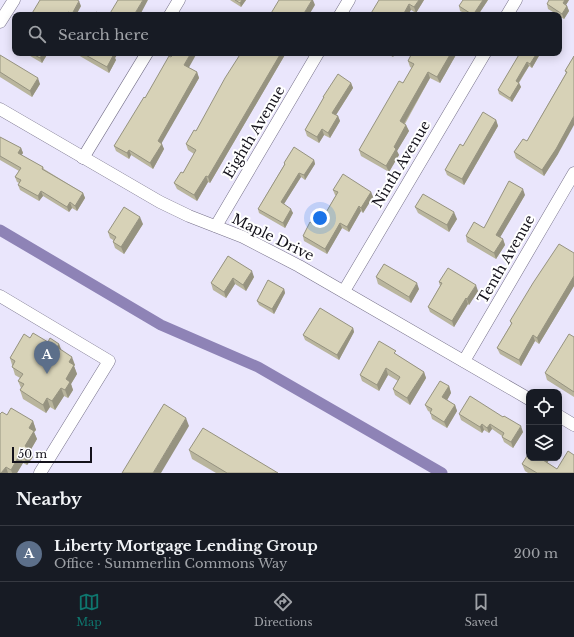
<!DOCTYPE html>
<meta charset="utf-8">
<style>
body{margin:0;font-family:"Libre Baskerville",serif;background:#20242c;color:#f1f3f6}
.controls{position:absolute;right:12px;bottom:12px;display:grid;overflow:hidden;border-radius:8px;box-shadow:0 2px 10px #0003}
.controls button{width:36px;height:36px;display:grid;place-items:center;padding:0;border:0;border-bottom:1px solid #363941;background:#171b24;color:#f1f3f6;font:20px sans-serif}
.scale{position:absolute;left:12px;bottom:10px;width:80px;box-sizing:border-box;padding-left:4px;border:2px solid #14121b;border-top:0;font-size:11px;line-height:14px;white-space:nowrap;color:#14121b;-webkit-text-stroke:3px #fff;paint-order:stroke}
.you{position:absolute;left:320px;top:218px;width:14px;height:14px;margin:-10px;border:3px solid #fff;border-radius:50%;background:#1a73e8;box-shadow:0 0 0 6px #1a73e833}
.badge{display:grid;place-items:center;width:26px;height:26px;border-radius:50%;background:#0f766e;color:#fff;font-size:13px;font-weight:700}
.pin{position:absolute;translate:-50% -33px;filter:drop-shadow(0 1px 2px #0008)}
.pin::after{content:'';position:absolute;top:21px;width:14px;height:12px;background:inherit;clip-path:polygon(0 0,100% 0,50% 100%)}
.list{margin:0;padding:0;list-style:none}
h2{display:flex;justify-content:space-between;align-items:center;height:52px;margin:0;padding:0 16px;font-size:17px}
h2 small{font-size:13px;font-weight:400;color:#9ea1a6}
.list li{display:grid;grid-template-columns:26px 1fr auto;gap:12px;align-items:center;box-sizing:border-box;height:56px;padding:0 16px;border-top:1px solid #363941}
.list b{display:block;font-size:15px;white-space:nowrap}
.list p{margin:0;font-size:13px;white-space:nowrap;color:#9ea1a6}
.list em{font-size:13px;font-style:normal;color:#9ea1a6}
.icon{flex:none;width:22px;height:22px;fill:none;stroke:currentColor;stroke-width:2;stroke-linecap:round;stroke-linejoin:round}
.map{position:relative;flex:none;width:574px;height:473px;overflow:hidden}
.search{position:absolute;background:#171b24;box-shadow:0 2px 10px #0003;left:12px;right:12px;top:12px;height:44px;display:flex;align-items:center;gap:10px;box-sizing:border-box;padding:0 14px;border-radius:8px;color:#9ea1a6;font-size:15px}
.sheet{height:108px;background:#171b24}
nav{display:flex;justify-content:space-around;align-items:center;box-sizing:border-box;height:56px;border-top:1px solid #363941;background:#171b24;font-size:11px;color:#9ea1a6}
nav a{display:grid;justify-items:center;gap:2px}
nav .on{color:#0f766e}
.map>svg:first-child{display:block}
</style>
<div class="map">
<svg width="574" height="473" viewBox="0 0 574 473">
<rect width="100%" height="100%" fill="#eae6fc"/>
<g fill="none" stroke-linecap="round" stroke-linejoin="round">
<path stroke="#8e83b6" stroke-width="11" d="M0 230 161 325 258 367 442 473"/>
<defs>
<g id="street">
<path d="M170 15 179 0"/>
<path d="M340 15 349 0"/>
<path d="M507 15 516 0"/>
<path d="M0 22 14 0"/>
<path d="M0 109 160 202 189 216 243 237 299 266 529 399"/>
<path d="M83 158 147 53"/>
<path d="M216 226 318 53"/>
<path d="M344 291 485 53"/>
<path d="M0 296 109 361 40 473"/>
<path d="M464 361 574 173"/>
<path d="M559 416 574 425"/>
</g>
</defs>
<use href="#street" stroke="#767189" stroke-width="13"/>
<use href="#street" stroke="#fff" stroke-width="12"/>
</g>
<g fill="#b9b59d">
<path d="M230 0H246L241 7Z"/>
<path d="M379 0H424L416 13 411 10Z"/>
<path d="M488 0 478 15H468L460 11 459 6Z"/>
<path d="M569 0 566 5 567 6 569 11 564 19 559 16V15H558L548 9 547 4Z"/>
<path d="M81 6 76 15H31Z"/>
<path d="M25 53H48L42 63Z"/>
<path d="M77 53H118L115 58 116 60 109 73 78 55Z"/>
<path d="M241 53H286L210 183 208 182 197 201 177 189 174 183 183 173 194 154 188 150 186 144 196 131Z"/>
<path d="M386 53H395L393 57Z"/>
<path d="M412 53H457L440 83 430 78 405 124 406 125 409 131 397 151 399 155 389 172 361 156 359 150 403 83 412 68 410 67 408 61Z"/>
<path d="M520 53H540V54L532 68 529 66 519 83 521 87 512 102 499 94 498 90Z"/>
<path d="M0 55 40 84 32 97 0 77Z"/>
<path d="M574 56 558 154 544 176 516 158 514 152 527 141 566 73 565 71Z"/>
<path d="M188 67 197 72 199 78 161 143 164 149 153 169 131 155 129 159 116 151 114 146 145 98Z"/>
<path d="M351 83 353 88 336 115 338 116 340 121 330 138 324 135 319 143 307 136 305 130 324 98 323 97Z"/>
<path d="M496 120 498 126 464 185 447 175 445 170 463 146Z"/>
<path d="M0 137 21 148 23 153 21 155 43 167 44 169 83 193 85 198 77 211 72 208 69 212 43 196 39 201 20 190 18 185 19 183 17 182 15 177 19 171 0 160Z"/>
<path d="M314 160 315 164 305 180 301 177 284 204 293 213 285 228 259 213 258 209 284 165V163Z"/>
<path d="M333 190 371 192 373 197 363 213 361 211 349 232 342 228 327 254 304 241 303 236 318 226 336 195H335Z"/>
<path d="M525 195 500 237 503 239 505 245 496 259 467 242 466 236 484 228Z"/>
<path d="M415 207 457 219 449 232 418 213Z"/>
<path d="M143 224 124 254 115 248 113 242V240L110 238 108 232Z"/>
<path d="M574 253V286L539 344 535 341 521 366 500 354 497 348 511 324 510 321Z"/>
<path d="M228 256 254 277 246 291 235 284 226 298 213 290 211 283Z"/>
<path d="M376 277 419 289 411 303 378 284Z"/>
<path d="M439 282 478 291 469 305 468 304 454 327 430 312 428 307 440 286Z"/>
<path d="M284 289 285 293 274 314 259 305 257 301Z"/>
<path d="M353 328 354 332 339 360 305 340 303 335Z"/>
<path d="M574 337V397L547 380 545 373Z"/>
<path d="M30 338 59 344 61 350 75 365 74 366 77 374 71 384 73 390 68 398 64 396 55 410 50 407 46 413 23 399 20 390 21 388 18 381 20 378 15 375 10 358Z"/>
<path d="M397 355 424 372 426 378 410 405 395 395 393 389 398 381 388 375 379 391 362 381 360 375Z"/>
<path d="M449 386 451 393 447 400 455 405 457 411 447 428 432 419 430 412 428 411 425 405Z"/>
<path d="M459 414 523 432 513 448 504 442 502 437V436L492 429 489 433 484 430 482 433 461 420Z"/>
<path d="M7 415 33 421 36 430 34 432 37 439 30 451 33 457 27 465 23 463 17 473H0Z"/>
<path d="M189 450 278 473H216L192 459Z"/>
<path d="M529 458H550L547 463 557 469 574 473H528L525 471 522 464Z"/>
</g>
<g fill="#969380">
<path d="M143 0H148L140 15H134Z"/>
<path d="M242 0H246L241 7 240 3Z"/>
<path d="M312 0H313L315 5 309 15H303Z"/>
<path d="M419 0H424L416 13 414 7Z"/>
<path d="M483 0H488L478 15H473Z"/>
<path d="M565 0H569L564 8 563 3Z"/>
<path d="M79 1 81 6 76 15H72V14Z"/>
<path d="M409 4 411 10 408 15H403Z"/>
<path d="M567 6 569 11 564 19 562 14Z"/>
<path d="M43 53H48L42 63 40 58Z"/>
<path d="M113 53H118L115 58 116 60 109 73 107 67Z"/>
<path d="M191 53H197L187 71 184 65Z"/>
<path d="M281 53H286L210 183 208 177Z"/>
<path d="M391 53H395L393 57Z"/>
<path d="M451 53H457L440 83 437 77Z"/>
<path d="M537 53H540V54L532 68 530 64Z"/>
<path d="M527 62 529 66 517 85 516 81Z"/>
<path d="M197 72 199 78 160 146 158 141Z"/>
<path d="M428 72 430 78 402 127 400 121Z"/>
<path d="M38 78 40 84 32 97 30 91Z"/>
<path d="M351 83 353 88 334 118 332 113Z"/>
<path d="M519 83 521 87 512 102 510 98Z"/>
<path d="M338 116 340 121 330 138 328 133Z"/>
<path d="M574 116V125L558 154 544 176 542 170Z"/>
<path d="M496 120 498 126 464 185 462 179Z"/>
<path d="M406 125 409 131 397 151 399 155 389 172 386 166 394 147Z"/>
<path d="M322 129 324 135 319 143 317 137Z"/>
<path d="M162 144 164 149 153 169 150 163Z"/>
<path d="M21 148 23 153 20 158 18 153Z"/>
<path d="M129 150 131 155 129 159 127 153Z"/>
<path d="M314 160 315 164 305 180 304 175Z"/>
<path d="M299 173 301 177 282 207 281 202Z"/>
<path d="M206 176 208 182 197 201 194 195Z"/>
<path d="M523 189 525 195 498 241 496 235Z"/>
<path d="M41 191 43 196 39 201 38 196Z"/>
<path d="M371 192 373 197 363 213 361 208Z"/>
<path d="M83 193 85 198 77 211 75 206Z"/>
<path d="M70 202 72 208 69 212 67 207Z"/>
<path d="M359 206 361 211 349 232 347 227Z"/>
<path d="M291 209 293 213 285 228 283 223Z"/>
<path d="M454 212 457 219 449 232 447 225Z"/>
<path d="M140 217 143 224 124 254 121 247Z"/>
<path d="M340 223 342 228 327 254 325 249Z"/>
<path d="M503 239 505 245 496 259 494 253Z"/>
<path d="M252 271 254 277 246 291 243 285Z"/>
<path d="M574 276V286L539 344 537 338Z"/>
<path d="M233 278 235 284 226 298 224 292Z"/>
<path d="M417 283 419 289 411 303 409 297Z"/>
<path d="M476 285 478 291 469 305 467 299Z"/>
<path d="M284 289 285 293 274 314 272 309Z"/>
<path d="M466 298 468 304 454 327 452 321Z"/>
<path d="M353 328 354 332 339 360 337 355Z"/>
<path d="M533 335 535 341 521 366 519 360Z"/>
<path d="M59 344 62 352 57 347Z"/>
<path d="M72 357 75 365 74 366 77 374 71 384 73 390 68 398 65 390 66 379 69 362Z"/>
<path d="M386 368 388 375 379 391 377 385Z"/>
<path d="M424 372 426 378 410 405 407 398Z"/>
<path d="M449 386 451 393 445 404 442 397Z"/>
<path d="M61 388 64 396 55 410 52 401Z"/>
<path d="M47 398 50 407 46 413 43 405Z"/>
<path d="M455 405 457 411 447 428 444 422Z"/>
<path d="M186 418 189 426 161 473H153Z"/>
<path d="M33 421 36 430 34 432 37 439 30 451 33 457 27 465 24 457 25 446 29 428Z"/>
<path d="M482 424 484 430 482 433 480 427Z"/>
<path d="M490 424 492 429 489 433 487 428Z"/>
<path d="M521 426 523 432 513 448 511 442Z"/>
<path d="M20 454 23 463 17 473H12L11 470Z"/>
<path d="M544 458H550L545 467 543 460Z"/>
<path d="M6 467 8 473H1Z"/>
</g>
<g fill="#d7d2b7" stroke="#969380">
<path d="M40 0H77L79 1 72 14 68 12 66 15H31Z"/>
<path d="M118 0H143L134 15H109Z"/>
<path d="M235 0H242L240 3Z"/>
<path d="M279 0H312L303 15H270Z"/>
<path d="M379 0H419L414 7 409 4 403 15H370Z"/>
<path d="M463 0H483L473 15 459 6Z"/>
<path d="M549 0H565L563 3 567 6 562 14 547 4Z"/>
<path d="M96 12 101 15H95Z"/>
<path d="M196 13 201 15H195Z"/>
<path d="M31 53H43L40 58Z"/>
<path d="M82 53H113L114 54 107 67Z"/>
<path d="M174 53H191L184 65 197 72 158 141 162 144 150 163 129 150 127 153 114 146 144 97 145 98 169 56 171 57Z"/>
<path d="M241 53H281L208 177 206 176 194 195 174 183 181 172 183 173 196 150 186 144 194 130 196 131 225 78Z"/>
<path d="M412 53H451L437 77 428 72 400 121 406 125 394 147 396 149 386 166 359 150 399 81 403 83 414 64 408 61Z"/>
<path d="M520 53H537L530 64 527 62 516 81 519 83 510 98 498 90Z"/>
<path d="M0 55 38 78 30 91 0 72Z"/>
<path d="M574 56V116L556 149 542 170 514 152 523 139 527 141 567 72 565 71Z"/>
<path d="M338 74 351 83 332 113 338 116 328 133 322 129 317 137 305 130 324 97H323Z"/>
<path d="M483 112 496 120 462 179 445 170 460 144 463 146Z"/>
<path d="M0 137 21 148 18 153 43 167 42 169 83 193 75 206 70 202 67 207 41 191 38 196 18 185 21 180 15 177 21 168 0 156Z"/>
<path d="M294 147 314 160 304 175 299 173 281 202 291 209 283 223 258 209 285 164 284 163Z"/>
<path d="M343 174 371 192 361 208 359 206 347 227 340 223 325 249 303 236 310 222 318 226 338 192 333 190Z"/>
<path d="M509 181 523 189 496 235 503 239 494 253 466 236 474 222 484 228Z"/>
<path d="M423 194 454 212 447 225 415 207Z"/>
<path d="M124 207 140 217 121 247 113 242 116 237 108 232Z"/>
<path d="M559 244 574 253V276L537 338 533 335 519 360 497 348 512 323 510 321 533 283Z"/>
<path d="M228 256 252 271 243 285 233 278 224 292 211 283Z"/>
<path d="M384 264 417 283 409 297 376 277Z"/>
<path d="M448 268 476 285 467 299 466 298 452 321 428 307 442 283 439 282Z"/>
<path d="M268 280 284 289 272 309 257 301Z"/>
<path d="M320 308 353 328 337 355 303 335Z"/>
<path d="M33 333 48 342 50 338 59 344 57 347 72 357 69 362 74 365 66 379 70 382 65 390 61 388 52 401 47 398 43 405 20 390 24 384 18 381 23 374 12 367 15 361 10 358 24 334 30 338Z"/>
<path d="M569 334 574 337V392L545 373Z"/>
<path d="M379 341 396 351 394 353 424 372 407 398 393 389 400 377 386 368 377 385 360 375Z"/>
<path d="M440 381 449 386 442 397 455 405 444 422 430 413 432 409 425 405Z"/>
<path d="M470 396 503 417 504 416 521 426 511 442 502 437 504 433 490 424 487 428 482 424 480 427 459 414Z"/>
<path d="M164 404 186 418 153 473H122Z"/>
<path d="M11 408 33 421 29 428 34 431 25 446 30 449 24 457 20 454 11 470 6 467 1 473H0V414L2 412 7 415Z"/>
<path d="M203 428 278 473H227L189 450Z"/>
<path d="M568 451 574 455V473H537L522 464 529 453V458H544L543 460 557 469Z"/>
</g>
<g text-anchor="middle" stroke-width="4" stroke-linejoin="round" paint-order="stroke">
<g font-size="14" fill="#14121b" stroke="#fff">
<text transform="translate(254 132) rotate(-59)" y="5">Eighth Avenue</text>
<text transform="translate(401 164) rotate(-59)" y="5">Ninth Avenue</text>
<text transform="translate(273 237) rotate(26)" y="5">Maple Drive</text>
<text transform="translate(506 259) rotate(-60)" y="5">Tenth Avenue</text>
</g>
</g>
</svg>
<div class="controls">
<button><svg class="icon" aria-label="locate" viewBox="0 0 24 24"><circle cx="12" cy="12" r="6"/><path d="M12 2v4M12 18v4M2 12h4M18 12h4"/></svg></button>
<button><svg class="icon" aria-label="layers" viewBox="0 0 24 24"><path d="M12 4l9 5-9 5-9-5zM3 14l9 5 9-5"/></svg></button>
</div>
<div class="scale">50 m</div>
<div class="you"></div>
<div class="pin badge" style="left:47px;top:374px;background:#5c6f8a">A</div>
<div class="search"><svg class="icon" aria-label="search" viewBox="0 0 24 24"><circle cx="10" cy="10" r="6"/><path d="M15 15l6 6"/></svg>Search here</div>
</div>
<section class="sheet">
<h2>Nearby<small></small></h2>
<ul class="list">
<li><span class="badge" style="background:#5c6f8a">A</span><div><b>Liberty Mortgage Lending Group</b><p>Office · Summerlin Commons Way</p></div><em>200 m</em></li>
</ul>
</section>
<nav>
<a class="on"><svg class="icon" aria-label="map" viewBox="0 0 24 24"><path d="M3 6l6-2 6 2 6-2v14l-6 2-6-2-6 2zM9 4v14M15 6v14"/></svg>Map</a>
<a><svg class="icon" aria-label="directions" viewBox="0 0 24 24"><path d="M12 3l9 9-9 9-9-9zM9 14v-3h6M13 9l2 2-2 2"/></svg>Directions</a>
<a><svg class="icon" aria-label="saved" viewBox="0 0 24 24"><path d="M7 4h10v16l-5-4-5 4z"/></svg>Saved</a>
</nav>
